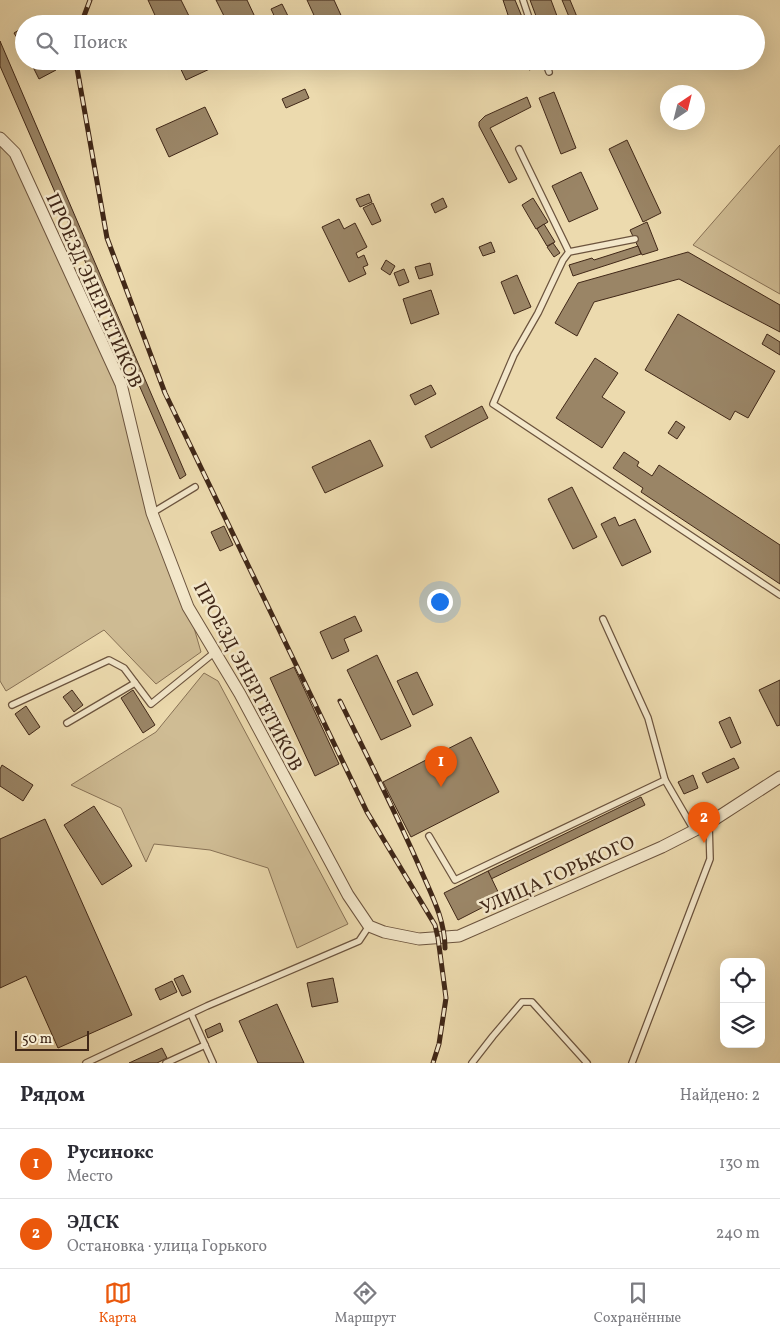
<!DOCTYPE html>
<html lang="ru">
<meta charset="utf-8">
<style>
body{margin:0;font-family:Vollkorn,serif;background:#f2f2f3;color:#2b2b33}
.controls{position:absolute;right:15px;bottom:15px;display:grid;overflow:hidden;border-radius:10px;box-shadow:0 5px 20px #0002}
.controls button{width:45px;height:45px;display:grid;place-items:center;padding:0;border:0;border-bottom:1px solid #e1e1e2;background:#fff;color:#2b2b33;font:25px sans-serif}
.compass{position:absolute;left:660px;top:85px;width:45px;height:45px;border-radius:50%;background:#fff;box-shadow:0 5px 20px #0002;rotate:35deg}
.scale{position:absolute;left:15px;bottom:12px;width:74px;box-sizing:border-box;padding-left:5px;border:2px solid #412818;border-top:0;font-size:14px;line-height:18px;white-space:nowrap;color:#412818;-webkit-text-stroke:4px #f3e7ca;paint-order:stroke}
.you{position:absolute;left:439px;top:601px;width:18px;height:18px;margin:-12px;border:4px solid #fff;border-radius:50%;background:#1a73e8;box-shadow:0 0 0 8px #1a73e833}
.badge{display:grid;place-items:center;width:32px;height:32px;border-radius:50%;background:#ea580c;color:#fff;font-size:16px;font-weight:700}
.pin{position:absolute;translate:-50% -41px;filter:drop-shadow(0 1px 2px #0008)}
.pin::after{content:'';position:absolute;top:26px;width:18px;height:15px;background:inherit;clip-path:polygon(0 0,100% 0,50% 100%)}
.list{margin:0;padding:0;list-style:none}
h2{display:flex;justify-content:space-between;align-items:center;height:65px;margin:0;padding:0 20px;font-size:21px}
h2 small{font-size:16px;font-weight:400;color:#7c7c81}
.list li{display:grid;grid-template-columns:32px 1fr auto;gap:15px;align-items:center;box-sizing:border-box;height:70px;padding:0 20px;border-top:1px solid #e1e1e2}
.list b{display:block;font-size:19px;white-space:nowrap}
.list p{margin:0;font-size:16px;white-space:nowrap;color:#7c7c81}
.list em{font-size:16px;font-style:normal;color:#7c7c81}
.icon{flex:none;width:28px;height:28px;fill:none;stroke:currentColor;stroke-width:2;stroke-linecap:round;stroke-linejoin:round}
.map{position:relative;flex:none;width:780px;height:1063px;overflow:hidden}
.search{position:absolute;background:#fff;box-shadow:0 5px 20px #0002;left:15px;right:15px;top:15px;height:55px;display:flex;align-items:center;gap:12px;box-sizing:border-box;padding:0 18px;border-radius:28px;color:#7c7c81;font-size:19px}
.sheet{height:205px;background:#fff}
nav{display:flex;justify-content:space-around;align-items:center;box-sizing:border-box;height:70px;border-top:1px solid #e1e1e2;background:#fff;font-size:14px;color:#7c7c81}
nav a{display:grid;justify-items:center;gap:2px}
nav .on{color:#ea580c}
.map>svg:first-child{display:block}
</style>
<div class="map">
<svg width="780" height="1063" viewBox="0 0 780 1063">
<rect width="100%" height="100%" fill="#ecdaae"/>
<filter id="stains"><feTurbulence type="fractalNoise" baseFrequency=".004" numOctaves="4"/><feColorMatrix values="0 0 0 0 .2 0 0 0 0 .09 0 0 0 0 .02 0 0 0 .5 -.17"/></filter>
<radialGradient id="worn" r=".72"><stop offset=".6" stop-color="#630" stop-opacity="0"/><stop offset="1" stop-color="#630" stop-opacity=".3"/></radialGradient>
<g fill="#cfbc94" stroke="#887256">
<path d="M0 145 15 153 121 384 152 513 188 607 201 652 156 684 104 630 6 691 0 681Z"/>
<path d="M780 145V294L693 245Z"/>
<path d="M204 673 218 681 348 924 297 948 268 868 210 850 154 844 146 862 121 808 71 785 156 732Z"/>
</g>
<g fill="#9a8566" stroke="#412818">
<path d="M148 0H181L193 24H159Z"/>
<path d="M216 0H247L255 17 241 24H223L227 22Z"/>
<path d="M307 0H334L345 24H318Z"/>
<path d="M503 0H515L525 24H511Z"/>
<path d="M530 0H551L560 24H539Z"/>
<path d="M562 0H570L580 24H572Z"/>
<path d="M282 4 292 24H278L271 9Z"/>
<path d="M24 27V50L14 33Z"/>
<path d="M0 41 186 475 180 479 0 66Z"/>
<path d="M30 61H51L56 70 39 79Z"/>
<path d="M177 61H211L214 67 186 80Z"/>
<path d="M527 61H537L539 67 529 70Z"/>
<path d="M305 89 309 98 286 108 282 99Z"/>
<path d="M554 92 576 148 561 154 539 98Z"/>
<path d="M527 97 531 107 490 128 517 179 509 183 479 126V122L485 116Z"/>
<path d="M205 107 218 134 169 157 156 129Z"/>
<path d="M627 140 661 213 643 222 609 149Z"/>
<path d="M581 172 598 209 569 222 552 186Z"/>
<path d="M369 194 372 202 360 207 356 199Z"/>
<path d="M443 198 447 207 435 213 431 204Z"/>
<path d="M533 198 548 222 536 229 522 205Z"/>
<path d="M373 203 381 221 372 225 363 208Z"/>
<path d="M339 219 344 229 355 223 367 247 356 253 358 258 364 255 368 265 363 267 366 274 349 282 322 227Z"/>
<path d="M647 222 658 250 642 255 630 230Z"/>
<path d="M544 224 555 242 547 246 537 229Z"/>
<path d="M491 242 495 252 483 256 479 247Z"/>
<path d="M553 243 560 253 554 257 547 247Z"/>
<path d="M638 246 641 254 573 276 569 265 592 258 594 260Z"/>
<path d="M688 252 780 305V332L679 279 594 302 577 336 555 323 578 283Z"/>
<path d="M386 260 395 266 390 275 381 269Z"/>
<path d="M430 263 433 275 419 279 415 267Z"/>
<path d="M404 269 409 282 399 286 394 273Z"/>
<path d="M517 275 531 307 514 314 501 282Z"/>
<path d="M431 290 439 314 411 324 403 299Z"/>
<path d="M678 314 775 371 748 418 735 411 730 420 645 370Z"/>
<path d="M767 334 780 342V355L762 344Z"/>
<path d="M595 358 618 373 602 397 625 412 602 448 556 418Z"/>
<path d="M431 385 436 394 415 405 410 395Z"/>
<path d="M482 406 488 418 431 448 425 436Z"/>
<path d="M676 421 685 427 677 439 668 433Z"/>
<path d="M370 440 383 466 325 493 312 467Z"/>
<path d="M624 452 639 462 637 466 652 476 659 465 780 545V584L641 492 643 488 613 468Z"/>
<path d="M572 487 597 537 573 549 548 499Z"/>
<path d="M615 517 619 526 635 519 651 552 622 566 601 524Z"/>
<path d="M224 526 233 545 220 551 211 532Z"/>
<path d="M355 616 362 631 344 639 349 651 332 659 320 632Z"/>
<path d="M377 655 411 726 381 740 347 670Z"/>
<path d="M294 667 339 764 315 776 270 678Z"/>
<path d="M417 672 433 705 413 715 397 681Z"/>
<path d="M780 680V725L777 726 759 690Z"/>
<path d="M72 690 83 705 74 712 63 697Z"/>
<path d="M133 690 155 725 143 733 121 698Z"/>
<path d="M26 706 40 727 29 735 15 714Z"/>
<path d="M730 717 741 743 731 748 719 722Z"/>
<path d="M471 737 499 792 411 837 383 782Z"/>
<path d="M734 758 739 768 707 783 702 773Z"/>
<path d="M2 765 33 785 23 801 0 786V769Z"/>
<path d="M693 775 698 788 684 794 678 782Z"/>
<path d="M641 797 645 805 491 879 488 871Z"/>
<path d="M94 806 132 866 102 885 64 825Z"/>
<path d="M45 819 132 1015 58 1048 26 976 0 988V839Z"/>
<path d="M488 871 501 898 458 920 444 893Z"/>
<path d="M183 975 191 992 182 996 174 979Z"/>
<path d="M333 978 338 1002 312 1007 307 983Z"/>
<path d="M172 981 177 992 160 1000 155 989Z"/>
<path d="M277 1004 304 1063H258L239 1021Z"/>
<path d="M220 1023 223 1031 208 1038 205 1030Z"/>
<path d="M162 1048 167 1058 157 1063H129Z"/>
</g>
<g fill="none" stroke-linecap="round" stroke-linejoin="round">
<defs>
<g id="service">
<path d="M523 0 531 24"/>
<path d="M545 61 549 72"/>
<path d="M519 149 569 252"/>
<path d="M635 239 569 252 563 260 538 313 514 355 493 404 780 595"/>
<path d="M152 513 195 487"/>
<path d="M603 619 648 718 665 780"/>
<path d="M12 705 109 660 124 668 151 704 215 652"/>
<path d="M67 723 135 683"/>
<path d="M429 836 455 880 665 780 694 830"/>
<path d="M191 1014 213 1063"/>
<path d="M86 1063 207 1006 359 941 369 926"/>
<path d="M166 1063 205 1045"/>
<path d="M472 1063 493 1036 522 1002H532L587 1063"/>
<path d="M632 1063 710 859 709 823"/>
</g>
<path id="minor" d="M0 138 15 153 121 384 152 513 188 607 240 694 348 895 369 926 384 932 419 939 459 936 662 847 709 823 780 777"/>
</defs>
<use href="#service" stroke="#6c543e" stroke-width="8"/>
<use href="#minor" stroke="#6c543e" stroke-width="13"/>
<use href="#service" stroke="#f3e7ca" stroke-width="5.5"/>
<use href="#minor" stroke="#f3e7ca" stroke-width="11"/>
<defs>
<g id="rail">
<path d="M81 24 90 0"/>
<path d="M77 61V68L107 238 165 393 367 812 435 925 438 938 446 998 439 1044 433 1063"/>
<path d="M340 701C367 756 395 811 420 868 431 894 445 919 445 948"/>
</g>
</defs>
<use href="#rail" stroke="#412818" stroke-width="5"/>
<use href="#rail" stroke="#f3e7ca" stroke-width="3" stroke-dasharray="9" stroke-linecap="butt"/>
</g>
<g text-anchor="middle" stroke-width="5" stroke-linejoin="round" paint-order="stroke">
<g font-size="19" fill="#412818" stroke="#f3e7ca">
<text transform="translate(95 290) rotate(66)" y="7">ПРОЕЗД ЭНЕРГЕТИКОВ</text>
<text transform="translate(249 676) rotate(62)" y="7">ПРОЕЗД ЭНЕРГЕТИКОВ</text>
<text transform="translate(557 874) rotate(-24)" y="7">УЛИЦА ГОРЬКОГО</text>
</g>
</g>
<rect width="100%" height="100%" filter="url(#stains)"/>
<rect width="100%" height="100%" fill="url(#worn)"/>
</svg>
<div class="controls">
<button><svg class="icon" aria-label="locate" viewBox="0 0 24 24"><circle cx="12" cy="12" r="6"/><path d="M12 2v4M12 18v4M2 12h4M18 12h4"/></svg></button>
<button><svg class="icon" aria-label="layers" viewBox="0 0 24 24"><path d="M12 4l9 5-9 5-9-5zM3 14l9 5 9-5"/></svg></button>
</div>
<svg class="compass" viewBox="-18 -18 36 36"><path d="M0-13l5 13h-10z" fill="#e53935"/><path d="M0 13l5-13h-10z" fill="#7c7c81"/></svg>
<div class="scale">50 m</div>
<div class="you"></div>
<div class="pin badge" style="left:441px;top:787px">1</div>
<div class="pin badge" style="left:704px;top:843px">2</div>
<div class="search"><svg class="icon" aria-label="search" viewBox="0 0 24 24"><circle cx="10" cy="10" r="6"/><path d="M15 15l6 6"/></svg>Поиск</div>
</div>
<section class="sheet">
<h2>Рядом<small>Найдено: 2</small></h2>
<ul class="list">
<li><span class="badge">1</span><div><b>Русинокс</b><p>Место</p></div><em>130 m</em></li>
<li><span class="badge">2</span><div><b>ЭДСК</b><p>Остановка · улица Горького</p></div><em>240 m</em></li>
</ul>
</section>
<nav>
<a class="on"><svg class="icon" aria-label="map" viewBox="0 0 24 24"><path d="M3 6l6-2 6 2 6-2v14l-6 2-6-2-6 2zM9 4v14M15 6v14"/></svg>Карта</a>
<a><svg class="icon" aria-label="directions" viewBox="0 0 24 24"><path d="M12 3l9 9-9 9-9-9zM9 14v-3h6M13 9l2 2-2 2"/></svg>Маршрут</a>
<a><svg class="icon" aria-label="saved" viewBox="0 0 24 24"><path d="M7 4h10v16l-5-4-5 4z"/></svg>Сохранённые</a>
</nav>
